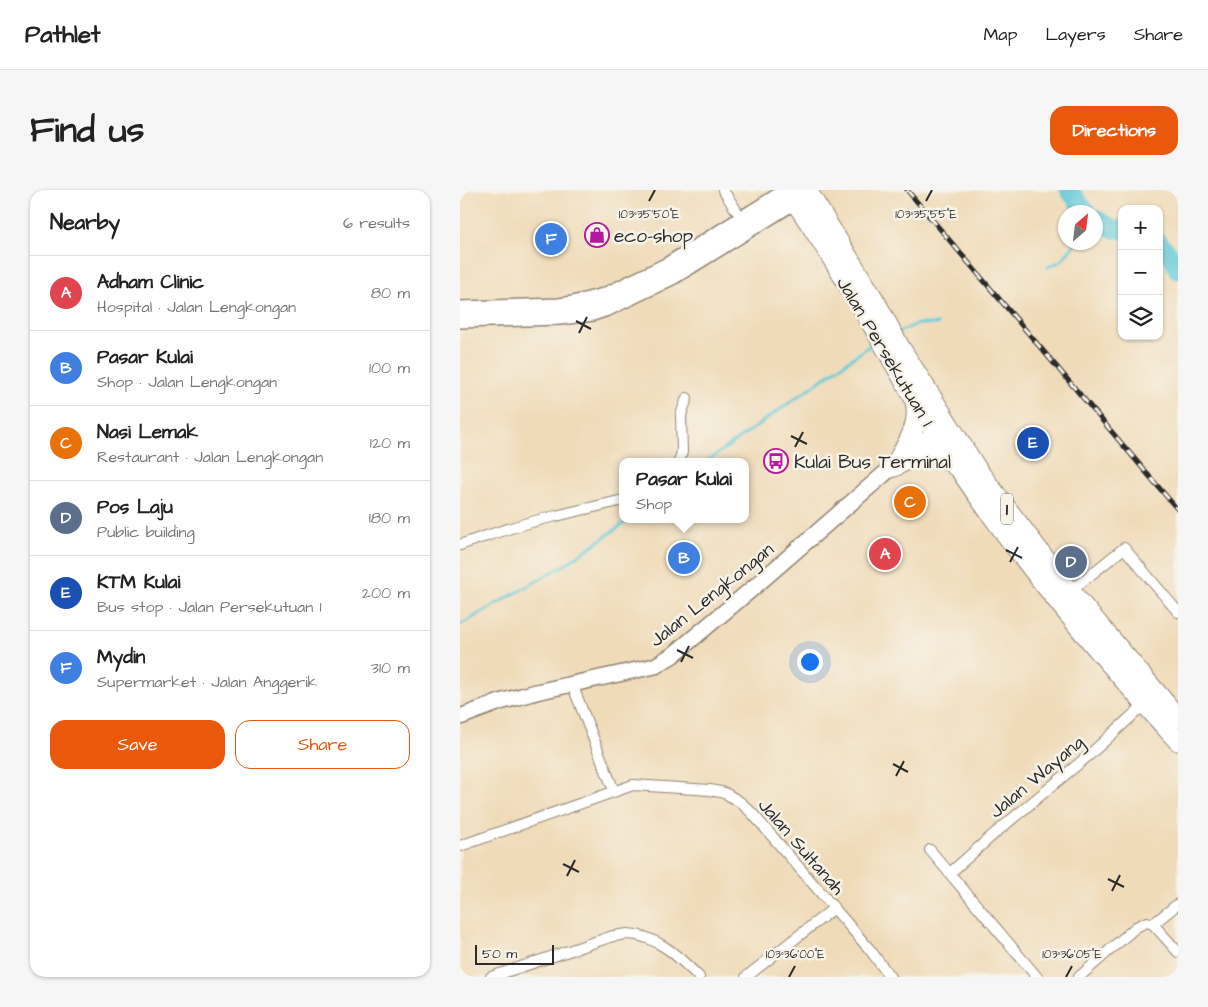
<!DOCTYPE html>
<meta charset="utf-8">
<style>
body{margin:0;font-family:"Architects Daughter",sans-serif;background:#f6f6f6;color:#222}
.controls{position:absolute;right:15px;top:15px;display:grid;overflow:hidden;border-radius:10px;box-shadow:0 1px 4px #0004}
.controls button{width:45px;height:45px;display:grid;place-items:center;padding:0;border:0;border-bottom:1px solid #e0e0e0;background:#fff;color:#222;font:25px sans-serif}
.compass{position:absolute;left:598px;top:15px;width:45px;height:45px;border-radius:50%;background:#fff;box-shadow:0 1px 4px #0004;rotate:28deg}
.scale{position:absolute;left:15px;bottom:12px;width:79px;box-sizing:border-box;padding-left:5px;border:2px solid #2b2b2b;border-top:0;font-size:14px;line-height:18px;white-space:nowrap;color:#2b2b2b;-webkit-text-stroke:4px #f7f3e8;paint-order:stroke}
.you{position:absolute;left:349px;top:471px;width:18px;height:18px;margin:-12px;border:4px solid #fff;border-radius:50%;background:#1a73e8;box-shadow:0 0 0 8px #1a73e833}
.badge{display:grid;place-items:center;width:32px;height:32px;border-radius:50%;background:#ea580c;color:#fff;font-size:16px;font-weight:700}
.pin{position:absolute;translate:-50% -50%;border:2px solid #fff;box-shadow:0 1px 5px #0006}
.popup{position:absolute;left:159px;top:268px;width:130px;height:65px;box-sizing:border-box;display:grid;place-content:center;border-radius:10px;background:#fff;filter:drop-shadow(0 1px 4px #0005);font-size:16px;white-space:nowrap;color:#767676}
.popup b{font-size:19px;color:#222}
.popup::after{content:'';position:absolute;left:50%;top:100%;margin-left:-10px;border:10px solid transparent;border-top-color:#fff}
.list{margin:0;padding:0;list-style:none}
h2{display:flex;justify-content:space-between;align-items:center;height:65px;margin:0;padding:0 20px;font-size:21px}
h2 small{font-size:16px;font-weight:400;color:#767676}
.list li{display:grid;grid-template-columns:32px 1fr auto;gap:15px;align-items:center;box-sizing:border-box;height:75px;padding:0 20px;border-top:1px solid #e0e0e0}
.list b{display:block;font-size:19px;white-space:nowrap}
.list p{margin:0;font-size:16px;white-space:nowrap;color:#767676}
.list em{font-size:16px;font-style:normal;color:#767676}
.actions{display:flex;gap:10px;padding:15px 20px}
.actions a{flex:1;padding:11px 0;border:1px solid #ea580c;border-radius:15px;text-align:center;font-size:18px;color:#ea580c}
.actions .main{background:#ea580c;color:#fff}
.icon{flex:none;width:28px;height:28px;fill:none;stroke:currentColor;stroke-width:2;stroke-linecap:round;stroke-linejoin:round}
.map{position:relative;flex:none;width:718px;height:787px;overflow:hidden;border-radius:15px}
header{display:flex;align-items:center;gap:30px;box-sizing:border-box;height:70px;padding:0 25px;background:#fff;border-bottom:1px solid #e0e0e0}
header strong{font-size:24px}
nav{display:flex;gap:28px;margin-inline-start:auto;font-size:18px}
.intro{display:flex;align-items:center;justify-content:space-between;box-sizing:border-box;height:120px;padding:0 30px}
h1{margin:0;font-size:35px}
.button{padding:12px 22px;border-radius:15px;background:#ea580c;color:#fff;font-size:18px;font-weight:700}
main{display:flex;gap:30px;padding:0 30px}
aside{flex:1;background:#fff;border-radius:15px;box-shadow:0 1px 4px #0004}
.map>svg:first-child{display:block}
</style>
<header>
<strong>Pathlet</strong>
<nav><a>Map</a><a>Layers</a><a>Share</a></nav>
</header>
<div class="intro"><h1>Find us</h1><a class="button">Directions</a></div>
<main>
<aside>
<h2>Nearby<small>6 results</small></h2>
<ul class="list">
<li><span class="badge" style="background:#e0444e">A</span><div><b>Adham Clinic</b><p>Hospital · Jalan Lengkongan</p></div><em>80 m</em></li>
<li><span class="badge" style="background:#3f7fe0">B</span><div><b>Pasar Kulai</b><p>Shop · Jalan Lengkongan</p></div><em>100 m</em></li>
<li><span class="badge" style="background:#e8710a">C</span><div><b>Nasi Lemak</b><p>Restaurant · Jalan Lengkongan</p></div><em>120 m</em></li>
<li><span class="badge" style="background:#5c6f8a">D</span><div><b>Pos Laju</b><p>Public building</p></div><em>180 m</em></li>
<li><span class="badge" style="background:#1a4fb4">E</span><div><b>KTM Kulai</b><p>Bus stop · Jalan Persekutuan 1</p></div><em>200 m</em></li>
<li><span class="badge" style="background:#3f7fe0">F</span><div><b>Mydin</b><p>Supermarket · Jalan Anggerik</p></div><em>310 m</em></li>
</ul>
<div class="actions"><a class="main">Save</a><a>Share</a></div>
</aside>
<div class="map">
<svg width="718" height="787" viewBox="0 0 718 787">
<rect width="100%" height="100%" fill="#f7f3e8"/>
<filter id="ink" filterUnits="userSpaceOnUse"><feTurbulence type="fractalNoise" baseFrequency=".02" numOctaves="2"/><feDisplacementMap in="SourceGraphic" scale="10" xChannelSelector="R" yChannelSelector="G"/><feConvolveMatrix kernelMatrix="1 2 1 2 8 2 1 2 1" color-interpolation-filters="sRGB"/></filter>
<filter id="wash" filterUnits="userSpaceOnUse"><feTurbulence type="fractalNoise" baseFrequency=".0096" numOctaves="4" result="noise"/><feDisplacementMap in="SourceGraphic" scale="20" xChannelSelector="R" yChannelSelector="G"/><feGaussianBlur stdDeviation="1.12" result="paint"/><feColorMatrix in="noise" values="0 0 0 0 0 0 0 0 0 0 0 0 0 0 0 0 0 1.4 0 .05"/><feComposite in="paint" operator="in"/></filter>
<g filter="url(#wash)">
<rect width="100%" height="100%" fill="#f0dbb9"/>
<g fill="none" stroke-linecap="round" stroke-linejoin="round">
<g stroke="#5ec8d9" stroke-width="3">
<path d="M636 39 648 36"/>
<path d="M588 77 601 71 617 52"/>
<path d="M439 142 457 134H478"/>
<path d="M246 272 415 152"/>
<path d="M0 435 108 373 170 329"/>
</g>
<g stroke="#5ec8d9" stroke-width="19">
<path d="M609 0 626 22"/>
<path d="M636 29 654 39 662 40"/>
<path d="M699 53 713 68 718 80"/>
</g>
</g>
</g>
<g filter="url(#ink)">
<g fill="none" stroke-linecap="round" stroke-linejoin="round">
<defs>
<g id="street">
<path d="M263 0 282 29"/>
<path d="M219 272 222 262 221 225 227 208"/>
<path d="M0 355C31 344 63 333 96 326 118 320 140 316 163 310"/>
<path d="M608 403 664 358 718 422"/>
<path d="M112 494 154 601"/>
<path d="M0 656 173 595 250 600 265 603 280 612 292 623 411 761 430 787"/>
<path d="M470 660 577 787"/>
<path d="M490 683 534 644 628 566 685 514"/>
<path d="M693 734 718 762"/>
<path d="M693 734 718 714"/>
<path d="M31 787 153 746C158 746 163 744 168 744 197 745 220 768 239 787"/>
<path d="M286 787 373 719"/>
<path d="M619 787 676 737 687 732 693 734"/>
</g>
<g id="secondary">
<path d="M1 119 99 116 113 114 144 106 208 75 328 0"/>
<path d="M0 130 100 127 133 123 148 118 214 86 335 11"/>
<path d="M0 527 40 512 76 502 195 476 213 465 293 398 423 285 484 235"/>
</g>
<g id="highway">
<path d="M327 0C364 53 397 108 429 164 444 190 458 217 475 242 545 352 630 454 718 551"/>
<path d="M347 0 414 109 440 157 519 282 606 396 718 528"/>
<path d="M434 277C455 265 475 254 495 276"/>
<path d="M434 277C445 256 461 237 455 211"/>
</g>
</defs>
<use href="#street" stroke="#8e8372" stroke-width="12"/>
<use href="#secondary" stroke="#8e8372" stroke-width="18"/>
<use href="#highway" stroke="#8e8372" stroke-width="21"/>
<use href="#street" stroke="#fff" stroke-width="10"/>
<use href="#secondary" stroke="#fff" stroke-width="15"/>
<use href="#highway" stroke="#fff" stroke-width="19"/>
<defs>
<path id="rail" d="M447 0 718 320"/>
</defs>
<use href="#rail" stroke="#2b2b2b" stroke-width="5"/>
<use href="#rail" stroke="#f7f3e8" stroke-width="3" stroke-dasharray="9" stroke-linecap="butt"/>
</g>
</g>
<path fill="none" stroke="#2b2b2b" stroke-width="2" d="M189 11 195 0M466 11 472 0M116 131 131 139M119 143 127 127M331 246 347 254M335 257 343 242M546 360 562 368M550 372 558 357M217 460 233 468M221 472 229 456M433 574 448 582M436 586 444 571M103 674 119 682M107 686 115 670M648 689 664 697M652 701 660 685M329 787 335 776M606 787 612 776"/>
<defs>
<symbol id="shop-ring" viewBox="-11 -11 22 22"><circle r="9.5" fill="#f7f3e8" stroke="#b5179e" stroke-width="1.5"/><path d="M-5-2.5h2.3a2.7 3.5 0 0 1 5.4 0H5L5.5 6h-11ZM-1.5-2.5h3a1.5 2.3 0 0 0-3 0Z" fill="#b5179e"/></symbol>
<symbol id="bus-ring" viewBox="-11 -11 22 22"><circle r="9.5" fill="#f7f3e8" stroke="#b5179e" stroke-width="1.5"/><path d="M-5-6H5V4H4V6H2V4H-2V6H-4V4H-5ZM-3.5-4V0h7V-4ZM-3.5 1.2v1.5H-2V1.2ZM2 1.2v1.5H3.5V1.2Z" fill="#b5179e"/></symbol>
</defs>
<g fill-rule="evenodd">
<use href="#shop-ring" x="123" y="31" width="28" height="28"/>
<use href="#bus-ring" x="302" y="257" width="28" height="28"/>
</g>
<g text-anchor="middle" stroke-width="5" stroke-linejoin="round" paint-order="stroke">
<rect fill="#f7f3e8" stroke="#686764" stroke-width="1" x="541" y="303.5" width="12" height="31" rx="4"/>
<g font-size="18" font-weight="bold" fill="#2b2b2b">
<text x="547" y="325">1</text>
</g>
<g font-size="19" fill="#2b2b2b" stroke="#f7f3e8" text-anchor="start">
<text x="154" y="52">eco-shop</text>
<text x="334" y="278">Kulai Bus Terminal</text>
</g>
<g font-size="19" fill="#2b2b2b" stroke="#f7f3e8">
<text transform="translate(426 161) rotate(59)" y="7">Jalan Persekutuan 1</text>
<text transform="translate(251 404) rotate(-39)" y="7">Jalan Lengkongan</text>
<text transform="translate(576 586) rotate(-40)" y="7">Jalan Wayang</text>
<text transform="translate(342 656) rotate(49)" y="7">Jalan Sultanah</text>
</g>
</g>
<g font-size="12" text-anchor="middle" fill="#2b2b2b" stroke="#f7f3e8" stroke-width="5" stroke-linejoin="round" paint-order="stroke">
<text x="189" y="28">103°35'50"E</text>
<text x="466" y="28">103°35'55"E</text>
<text x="335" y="768">103°36'00"E</text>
<text x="612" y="768">103°36'05"E</text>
</g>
</svg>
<div class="controls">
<button>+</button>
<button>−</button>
<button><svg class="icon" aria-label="layers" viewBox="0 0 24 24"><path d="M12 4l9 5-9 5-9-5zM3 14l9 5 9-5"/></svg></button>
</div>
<svg class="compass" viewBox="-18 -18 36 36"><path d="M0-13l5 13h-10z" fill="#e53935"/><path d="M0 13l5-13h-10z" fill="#767676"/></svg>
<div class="scale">50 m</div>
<div class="you"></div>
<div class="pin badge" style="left:425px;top:364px;background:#e0444e">A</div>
<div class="pin badge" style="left:224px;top:368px;background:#3f7fe0">B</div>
<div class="popup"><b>Pasar Kulai</b>Shop</div>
<div class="pin badge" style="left:450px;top:312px;background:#e8710a">C</div>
<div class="pin badge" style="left:611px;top:372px;background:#5c6f8a">D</div>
<div class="pin badge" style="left:573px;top:253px;background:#1a4fb4">E</div>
<div class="pin badge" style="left:91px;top:49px;background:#3f7fe0">F</div>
</div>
</main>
